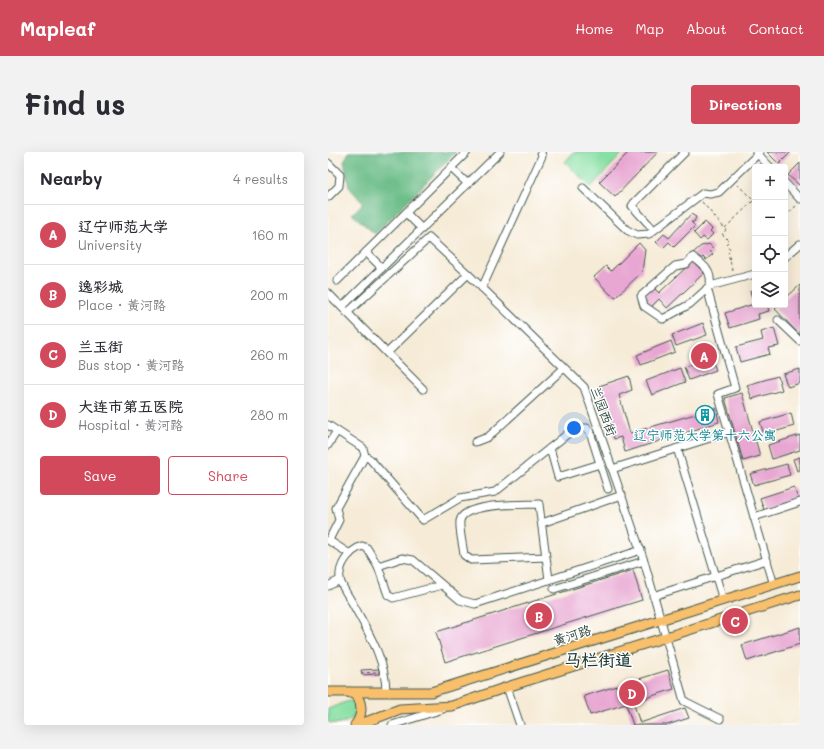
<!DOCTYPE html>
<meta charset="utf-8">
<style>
body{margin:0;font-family:Mali,"LXGW WenKai TC",sans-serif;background:#f2f2f3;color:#2b2b33}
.controls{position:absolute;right:12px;top:12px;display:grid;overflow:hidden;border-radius:4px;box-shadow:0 4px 16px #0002}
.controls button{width:36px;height:36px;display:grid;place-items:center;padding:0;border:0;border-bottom:1px solid #e1e1e2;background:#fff;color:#2b2b33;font:20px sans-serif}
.you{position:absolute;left:246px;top:276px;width:14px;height:14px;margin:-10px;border:3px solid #fff;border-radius:50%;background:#1a73e8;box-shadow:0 0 0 6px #1a73e833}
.badge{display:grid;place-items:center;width:26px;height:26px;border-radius:50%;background:#d1495b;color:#fff;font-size:13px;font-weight:700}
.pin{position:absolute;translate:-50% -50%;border:2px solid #fff;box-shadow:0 1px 4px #0006}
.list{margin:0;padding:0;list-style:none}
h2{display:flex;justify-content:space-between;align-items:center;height:52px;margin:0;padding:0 16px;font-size:17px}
h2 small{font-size:13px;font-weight:400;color:#7c7c81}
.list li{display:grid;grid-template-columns:26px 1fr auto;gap:12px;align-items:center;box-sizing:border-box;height:60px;padding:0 16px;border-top:1px solid #e1e1e2}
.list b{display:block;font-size:15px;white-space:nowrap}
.list p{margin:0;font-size:13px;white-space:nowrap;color:#7c7c81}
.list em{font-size:13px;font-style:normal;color:#7c7c81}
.actions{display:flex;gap:8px;padding:12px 16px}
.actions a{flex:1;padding:9px 0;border:1px solid #d1495b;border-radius:4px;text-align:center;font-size:14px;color:#d1495b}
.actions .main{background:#d1495b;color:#fff}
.icon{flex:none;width:22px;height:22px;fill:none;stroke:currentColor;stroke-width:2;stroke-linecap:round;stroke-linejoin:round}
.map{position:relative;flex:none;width:472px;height:573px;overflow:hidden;border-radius:4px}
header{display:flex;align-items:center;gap:24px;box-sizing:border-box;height:56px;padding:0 20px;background:#d1495b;color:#fff}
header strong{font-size:19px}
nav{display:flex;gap:22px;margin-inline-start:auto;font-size:14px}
.intro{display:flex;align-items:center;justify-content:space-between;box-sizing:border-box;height:96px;padding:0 24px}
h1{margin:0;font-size:28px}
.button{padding:10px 18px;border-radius:4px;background:#d1495b;color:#fff;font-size:14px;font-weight:700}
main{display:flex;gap:24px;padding:0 24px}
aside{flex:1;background:#fff;border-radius:4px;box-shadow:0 4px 16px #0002}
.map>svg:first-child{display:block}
</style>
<header>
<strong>Mapleaf</strong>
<nav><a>Home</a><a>Map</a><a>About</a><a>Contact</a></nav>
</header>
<div class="intro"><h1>Find us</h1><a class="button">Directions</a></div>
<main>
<aside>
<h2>Nearby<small>4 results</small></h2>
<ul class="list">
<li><span class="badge">A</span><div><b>辽宁师范大学</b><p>University</p></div><em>160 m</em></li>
<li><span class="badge">B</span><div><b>逸彩城</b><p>Place · 黄河路</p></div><em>200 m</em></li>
<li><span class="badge">C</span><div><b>兰玉街</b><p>Bus stop · 黄河路</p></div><em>260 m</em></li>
<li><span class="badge">D</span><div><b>大连市第五医院</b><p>Hospital · 黄河路</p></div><em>280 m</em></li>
</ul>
<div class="actions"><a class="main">Save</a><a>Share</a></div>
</aside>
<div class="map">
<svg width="472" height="573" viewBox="0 0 472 573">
<rect width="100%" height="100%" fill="#fff"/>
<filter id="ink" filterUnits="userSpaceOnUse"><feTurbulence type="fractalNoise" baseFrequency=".025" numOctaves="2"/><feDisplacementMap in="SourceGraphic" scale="8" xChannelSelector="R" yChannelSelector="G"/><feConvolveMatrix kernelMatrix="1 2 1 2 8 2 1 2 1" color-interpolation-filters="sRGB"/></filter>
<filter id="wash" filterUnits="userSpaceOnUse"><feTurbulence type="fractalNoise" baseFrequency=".012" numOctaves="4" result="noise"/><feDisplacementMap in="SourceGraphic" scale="16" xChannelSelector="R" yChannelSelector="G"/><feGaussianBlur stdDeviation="0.9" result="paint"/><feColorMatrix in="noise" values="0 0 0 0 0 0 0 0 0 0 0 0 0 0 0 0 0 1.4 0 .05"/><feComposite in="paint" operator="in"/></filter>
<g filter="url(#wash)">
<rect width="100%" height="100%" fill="#f6ebd7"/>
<g fill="#87dfa3" stroke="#538e6c">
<path d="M246 0H296L263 35 237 10Z"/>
<path d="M20 549 25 550 29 557 26 565C19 571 8 573 0 570V557Z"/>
</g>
<path fill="#6dbe89" stroke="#467e5e" d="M21 0H128L47 82 24 62 35 51 21 35 16 10Z"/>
<g id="blocks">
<g fill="#e8a7d2">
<path d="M301 0H330L287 45 271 30Z"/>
<path d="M439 0H463L451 12Z"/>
<path d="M472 11V32L471 33 460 23Z"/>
<path d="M363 62 368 65 366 70H363L367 74 346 95 341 90 335 96 328 90 336 82 341 86Z"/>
<path d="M377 70 384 77 382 79 385 82 379 88 375 85 372 88 366 81Z"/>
<path d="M311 91 317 98 314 120 288 145 282 142 266 125 278 114 283 119Z"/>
<path d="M381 92 385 96 382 99 385 102 378 108 375 105 372 108 365 101 373 94Z"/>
<path d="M365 109 376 121 339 156 331 147 322 156 313 147 325 135 331 141Z"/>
<path d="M472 133V183L447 157 451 153H457V147Z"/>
<path d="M427 138V153H439L441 159 430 162 431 167 402 176 397 161 426 152 422 139Z"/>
<path d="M375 171 379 183 348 194 344 183Z"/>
<path d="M446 176 451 194 440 196 442 202 412 210 408 195 435 188 433 180Z"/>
<path d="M343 189 347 200 313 213 309 203Z"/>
<path d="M383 205 388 218 361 228 356 215Z"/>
<path d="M352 216 357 230 324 243 318 229Z"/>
<path d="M472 217V231L460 235 455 222Z"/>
<path d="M301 224 304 238 291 243 302 281 388 256 391 270 297 300 293 285 286 287 271 234Z"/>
<path d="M450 224 454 238 424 247 419 233Z"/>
<path d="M414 241 432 304 415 309 397 246Z"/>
<path d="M463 261 466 274 436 283 432 270Z"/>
<path d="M472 283V298L444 307 440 293Z"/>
<path d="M472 305V318L469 319 465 307Z"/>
<path d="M459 312 462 323 426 333 422 322Z"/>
<path d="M466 335 470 347 436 358 432 346Z"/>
<path d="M305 418 314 448 117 510 108 480Z"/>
<path d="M472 475V492L419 509 414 493Z"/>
<path d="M51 517V522L34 523 33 518Z"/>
<path d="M340 518 346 537 305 550 312 571 357 556 361 566 339 573H305L298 552 262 563 256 544Z"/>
</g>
</g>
</g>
<g filter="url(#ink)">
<use href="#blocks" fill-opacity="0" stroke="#3f574c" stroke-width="1"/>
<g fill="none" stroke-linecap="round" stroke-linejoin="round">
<defs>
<g id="minor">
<path d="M428 0 442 15"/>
<path d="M0 11 12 23 11 34 0 45"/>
<path d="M123 16 140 32"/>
<path d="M457 31 472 47"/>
<path d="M255 36 299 78 309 83 321 82 375 41 382 42 391 40 432 0"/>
<path d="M78 61 94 77"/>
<path d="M326 78 304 54 306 51 357 0"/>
<path d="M38 100 54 116"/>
<path d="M457 105 472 92"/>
<path d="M9 129 139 0"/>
<path d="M382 134C384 119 377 114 365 105L358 112 347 114 313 144 316 154 335 167 362 152 382 134 427 122"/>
<path d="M154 136 214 4 213 0"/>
<path d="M379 136 407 236 390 242 446 433"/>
<path d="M0 141 59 201 140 122 256 235 316 409 356 549 392 567"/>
<path d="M14 155 172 0"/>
<path d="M19 161 101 86 140 122"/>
<path d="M450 168 472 189"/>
<path d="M59 201 95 237"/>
<path d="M0 273 35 296 37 304 42 307 95 368 132 346 167 340 247 276H259L262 280 280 337"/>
<path d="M147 290 160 285 236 216"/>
<path d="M0 293 9 279"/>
<path d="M222 296 230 325 272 312"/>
<path d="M349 296 395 448"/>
<path d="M284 317 401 280"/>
<path d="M426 365 472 350"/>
<path d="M214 371 294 343"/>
<path d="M0 388 22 402"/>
<path d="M1 388 11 368 8 356 37 304"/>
<path d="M218 405 143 408 136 403C135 393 131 379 132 369 135 350 196 353 211 352 214 378 218 403 221 428"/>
<path d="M50 414 74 406 85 408 132 448 147 452 313 398"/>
<path d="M0 434 12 428"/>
<path d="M226 437 316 409"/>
<path d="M325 444 439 408"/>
<path d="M179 535 192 573"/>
<path d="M58 540C58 508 40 480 25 452 21 445 14 435 12 428 10 413 21 399 34 394L39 396 50 414 60 443 65 446 114 433"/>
<path d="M64 573 115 557"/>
</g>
<g id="major">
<path d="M0 540H103L472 424"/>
<path d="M21 540 29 544C35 553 34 565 27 573"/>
<path d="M30 573 72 557 124 554 179 535 472 443"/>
</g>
</defs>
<use href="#minor" stroke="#3f574c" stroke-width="9"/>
<use href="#major" stroke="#3f574c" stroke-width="11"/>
<g stroke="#3f574c" stroke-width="1" stroke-dasharray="3 3" stroke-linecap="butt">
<path d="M409 32 427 50"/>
<path d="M374 50 398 78 394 82 401 89 398 92 403 98 400 101 405 120"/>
<path d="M457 64 468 54"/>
<path d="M397 76 427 47"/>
<path d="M33 521 49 520"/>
</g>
<use href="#minor" stroke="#fff" stroke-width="7"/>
<use href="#major" stroke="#f8bf6c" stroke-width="9"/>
</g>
</g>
<defs>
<symbol id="building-ring" viewBox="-11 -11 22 22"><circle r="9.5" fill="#fff" stroke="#0f9aa8" stroke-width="1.5"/><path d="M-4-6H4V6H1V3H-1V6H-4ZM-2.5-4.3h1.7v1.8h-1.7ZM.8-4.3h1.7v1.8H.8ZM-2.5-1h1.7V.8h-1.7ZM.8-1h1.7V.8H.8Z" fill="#0f9aa8"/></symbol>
</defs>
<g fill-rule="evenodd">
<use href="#building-ring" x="366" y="252" width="22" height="22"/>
</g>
<g text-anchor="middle" stroke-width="3" stroke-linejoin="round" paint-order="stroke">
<g font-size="13" fill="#1f3d34" stroke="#fff">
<text transform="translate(276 259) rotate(70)" y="5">兰园西街</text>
<text transform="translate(244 483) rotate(-18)" y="5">黄河路</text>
</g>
<g font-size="13" fill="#0d838f" stroke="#fff">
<text x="377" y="288">辽宁师范大学第十六公寓</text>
</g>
<g font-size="17" font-weight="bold" fill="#1f3d34" stroke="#fff">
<text x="270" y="514">马栏街道</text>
</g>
</g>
</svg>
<div class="controls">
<button>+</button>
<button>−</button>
<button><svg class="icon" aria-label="locate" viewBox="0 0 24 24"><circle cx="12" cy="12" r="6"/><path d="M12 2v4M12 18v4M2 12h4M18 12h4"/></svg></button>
<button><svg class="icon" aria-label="layers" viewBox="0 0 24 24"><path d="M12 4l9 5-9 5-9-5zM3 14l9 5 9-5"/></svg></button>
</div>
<div class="you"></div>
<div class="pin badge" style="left:376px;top:204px">A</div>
<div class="pin badge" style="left:211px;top:464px">B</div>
<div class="pin badge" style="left:407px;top:469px">C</div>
<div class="pin badge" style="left:304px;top:541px">D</div>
</div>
</main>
